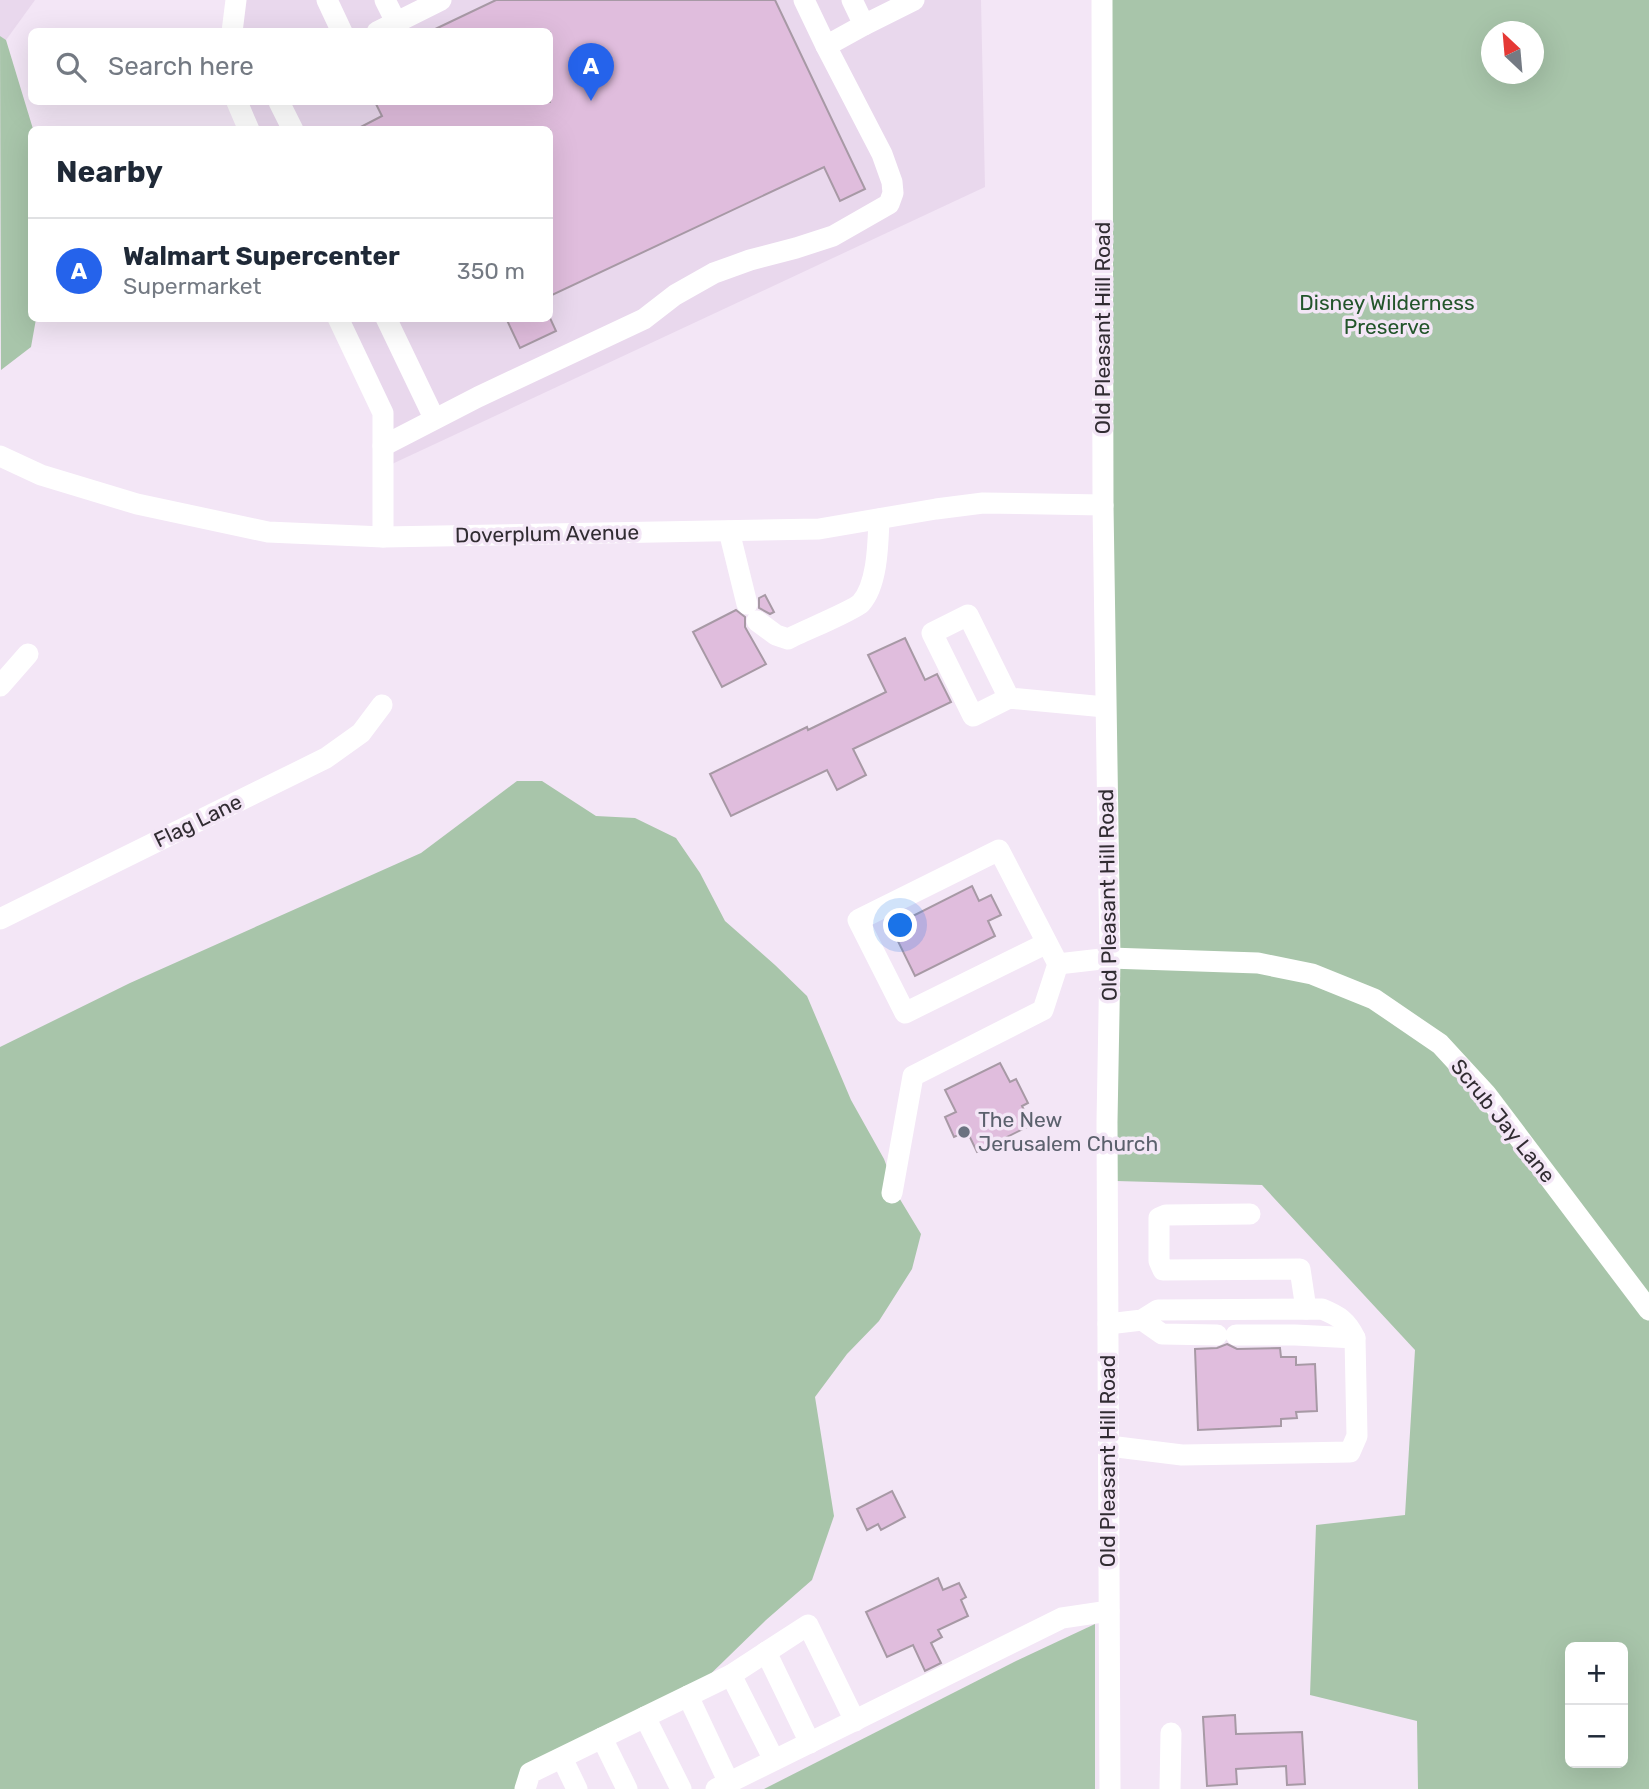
<!DOCTYPE html>
<meta charset="utf-8">
<style>
body{margin:0;font-family:Rubik,sans-serif;background:#f2f2f3;color:#1f2937}
.controls{position:absolute;right:21px;bottom:21px;display:grid;overflow:hidden;border-radius:10px;box-shadow:0 7px 28px #0002}
.controls button{width:63px;height:63px;display:grid;place-items:center;padding:0;border:0;border-bottom:2px solid #e0e1e3;background:#fff;color:#1f2937;font:35px sans-serif}
.compass{position:absolute;left:1481px;top:21px;width:63px;height:63px;border-radius:50%;background:#fff;box-shadow:0 7px 28px #0002;rotate:334deg}
.you{position:absolute;left:901px;top:926px;width:24px;height:24px;margin:-18px;border:5px solid #fff;border-radius:50%;background:#1a73e8;box-shadow:0 0 0 10px #1a73e833}
.badge{display:grid;place-items:center;width:46px;height:46px;border-radius:50%;background:#2563eb;color:#fff;font-size:23px;font-weight:700}
.pin{position:absolute;translate:-50% -58px;filter:drop-shadow(0 2px 4px #0008)}
.pin::after{content:'';position:absolute;top:37px;width:24px;height:21px;background:inherit;clip-path:polygon(0 0,100% 0,50% 100%)}
.list{margin:0;padding:0;list-style:none}
h2{display:flex;justify-content:space-between;align-items:center;height:91px;margin:0;padding:0 28px;font-size:30px}
h2 small{font-size:23px;font-weight:400;color:#747a83}
.list li{display:grid;grid-template-columns:46px 1fr auto;gap:21px;align-items:center;box-sizing:border-box;height:105px;padding:0 28px;border-top:2px solid #e0e1e3}
.list b{display:block;font-size:26px;white-space:nowrap}
.list p{margin:0;font-size:23px;white-space:nowrap;color:#747a83}
.list em{font-size:23px;font-style:normal;color:#747a83}
.icon{flex:none;width:38px;height:38px;fill:none;stroke:currentColor;stroke-width:2;stroke-linecap:round;stroke-linejoin:round}
.map{position:relative;flex:none;width:1649px;height:1789px;overflow:hidden}
.search{position:absolute;background:#fff;box-shadow:0 7px 28px #0002;left:28px;top:28px;width:525px;height:77px;display:flex;align-items:center;gap:18px;box-sizing:border-box;padding:0 24px;border-radius:10px;color:#747a83;font-size:26px}
.panel{position:absolute;background:#fff;box-shadow:0 7px 28px #0002;left:28px;top:126px;width:525px;height:196px;border-radius:10px}
.map>svg:first-child{display:block}
</style>
<div class="map">
<svg width="1649" height="1789" viewBox="0 0 1649 1789">
<rect width="100%" height="100%" fill="#f3e6f6"/>
<g fill="#e9d8ed">
<path d="M0 0H35L6 40 0 36Z"/>
<path d="M245 0H981L985 187 392 464 348 319 550 318V130L259 129 246 102H550V32H241Z"/>
</g>
<g fill="#a8c5aa" fill-rule="evenodd">
<path d="M1110 0H1649V1789H1418L1417 1721 1310 1695 1316 1525 1405 1515 1415 1350 1262 1185 1116 1181ZM1492 32H1534V74H1492ZM1570 1647H1623V1763H1570Z"/>
<path d="M0 36 6 40 33 129 32 318 36 319 31 347 1 370Z"/>
<path d="M517 781H542L596 816 635 818 676 838 700 873 725 921 775 965 807 996 851 1100 884 1159 898 1196 921 1234 912 1269 879 1321 847 1354 815 1397 834 1516 812 1580 766 1620 691 1693 543 1762 528 1789H0V1047L130 983 421 853Z"/>
<path d="M1095 1624V1789H764L1014 1662Z"/>
</g>
<g fill="#e0bddd" stroke="#a799a5" stroke-width="2">
<path d="M496 0H775L865 189 840 201 824 167 550 296V130H355L382 116 375 102H550V32H429Z"/>
<path d="M506 318H550L556 331 520 348Z"/>
<path d="M765 595 774 612 770 614 759 608V598Z"/>
<path d="M736 610 745 617V627L766 664 722 687 693 632Z"/>
<path d="M905 638 925 680 937 674 951 702 853 749 866 775 837 790 827 770 731 816 710 774 807 727 808 730 886 692 868 655Z"/>
<path d="M972 886 979 901 991 895 1001 915 988 921 995 936 915 976 891 927Z"/>
<path d="M1000 1063 1010 1082 1016 1079 1028 1103 1022 1106 1031 1125 977 1152 967 1131 954 1137 945 1117 956 1112 945 1090Z"/>
<path d="M1227 1344 1237 1349 1280 1348 1281 1357H1296V1365L1315 1364 1317 1411 1296 1412 1297 1418 1281 1419V1426L1198 1430 1195 1349 1217 1348Z"/>
<path d="M892 1491 905 1517 881 1530 878 1524 867 1530 857 1509Z"/>
<path d="M938 1578 943 1590 959 1583 966 1597 961 1600 968 1616 938 1630 942 1637 931 1643 941 1663 925 1671 913 1645 887 1657 866 1612Z"/>
<path d="M1235 1715 1236 1734 1302 1732 1305 1784 1287 1785 1286 1766 1236 1769 1237 1784 1207 1786 1203 1717Z"/>
</g>
<g fill="none" stroke-linecap="round" stroke-linejoin="round">
<g stroke="#fff" stroke-width="21">
<path d="M327 0 342 32"/>
<path d="M385 0 396 22"/>
<path d="M804 0 826 46 864 25"/>
<path d="M852 0 864 25 914 0"/>
<path d="M1102 0 1103 505 1110 958 1107 1122 1110 1789"/>
<path d="M232 32 236 0"/>
<path d="M377 32 441 0"/>
<path d="M237 102 249 130"/>
<path d="M279 102 293 130"/>
<path d="M338 318 383 413V537"/>
<path d="M386 318 434 418"/>
<path d="M383 446 478 397 644 319 675 295 714 273 750 260 796 248 833 236 889 204 893 193 892 182 882 154 826 46"/>
<path d="M0 456 41 475 137 504 268 532 383 537 819 529 936 509 983 503 1103 505"/>
<path d="M729 531 747 604"/>
<path d="M757 621 776 635 788 639C801 632 853 611 861 603 878 584 878 542 879 519"/>
<path d="M0 686 28 654"/>
<path d="M1009 698 968 615 932 633 973 716 1009 698 1105 707"/>
<path d="M0 919 326 758 361 733 382 705"/>
<path d="M1047 943 905 1013 858 920 999 850 1058 964 1110 958 1258 963 1312 974 1374 999 1440 1044 1486 1094 1649 1310"/>
<path d="M892 1193 913 1076 1043 1010 1058 964"/>
<path d="M1250 1214 1166 1215 1159 1218V1261L1163 1270 1300 1269 1306 1309"/>
<path d="M1142 1320 1162 1334 1217 1335"/>
<path d="M1108 1324 1142 1320 1158 1310 1322 1309C1339 1316 1347 1321 1355 1338L1357 1436 1350 1452 1182 1455 1109 1446"/>
<path d="M1236 1335H1295L1355 1338"/>
<path d="M766 1652 810 1743"/>
<path d="M731 1675 774 1760"/>
<path d="M688 1696 729 1783"/>
<path d="M645 1717 681 1789"/>
<path d="M602 1738 627 1789"/>
<path d="M562 1758 577 1789"/>
<path d="M525 1789 530 1773 731 1675 808 1625 855 1721"/>
<path d="M716 1789 1062 1618 1109 1611"/>
<path d="M1170 1789 1171 1733"/>
</g>
</g>
<circle fill="#6b7280" stroke="#f3e6f6" stroke-width="2.5" cx="964" cy="1132" r="7"/>
<g text-anchor="middle" stroke-width="7" stroke-linejoin="round" paint-order="stroke">
<g font-size="21" fill="#23552b" stroke="#f3e6f6">
<text x="1387" y="310">Disney Wilderness<tspan x="1387" dy="24">Preserve</tspan></text>
</g>
<g font-size="21" fill="#312c32" stroke="#f3e6f6">
<text transform="translate(1103 328) rotate(-90)" y="7">Old Pleasant Hill Road</text>
<text transform="translate(547 534) rotate(-1)" y="7">Doverplum Avenue</text>
<text transform="translate(198 821) rotate(-26)" y="7">Flag Lane</text>
<text transform="translate(1108 895) rotate(-91)" y="7">Old Pleasant Hill Road</text>
<text transform="translate(1503 1121) rotate(51)" y="7">Scrub Jay Lane</text>
<text transform="translate(1108 1461) rotate(-90)" y="7">Old Pleasant Hill Road</text>
</g>
<g font-size="21" fill="#5b616d" stroke="#f3e6f6" text-anchor="start">
<text x="978" y="1127">The New<tspan x="978" dy="24">Jerusalem Church</tspan></text>
</g>
</g>
</svg>
<div class="controls">
<button>+</button>
<button>−</button>
</div>
<svg class="compass" viewBox="-18 -18 36 36"><path d="M0-13l5 13h-10z" fill="#e53935"/><path d="M0 13l5-13h-10z" fill="#747a83"/></svg>
<div class="you"></div>
<div class="pin badge" style="left:591px;top:101px">A</div>
<div class="search"><svg class="icon" aria-label="search" viewBox="0 0 24 24"><circle cx="10" cy="10" r="6"/><path d="M15 15l6 6"/></svg>Search here</div>
<section class="panel">
<h2>Nearby<small></small></h2>
<ul class="list">
<li><span class="badge">A</span><div><b>Walmart Supercenter</b><p>Supermarket</p></div><em>350 m</em></li>
</ul>
</section>
</div>
